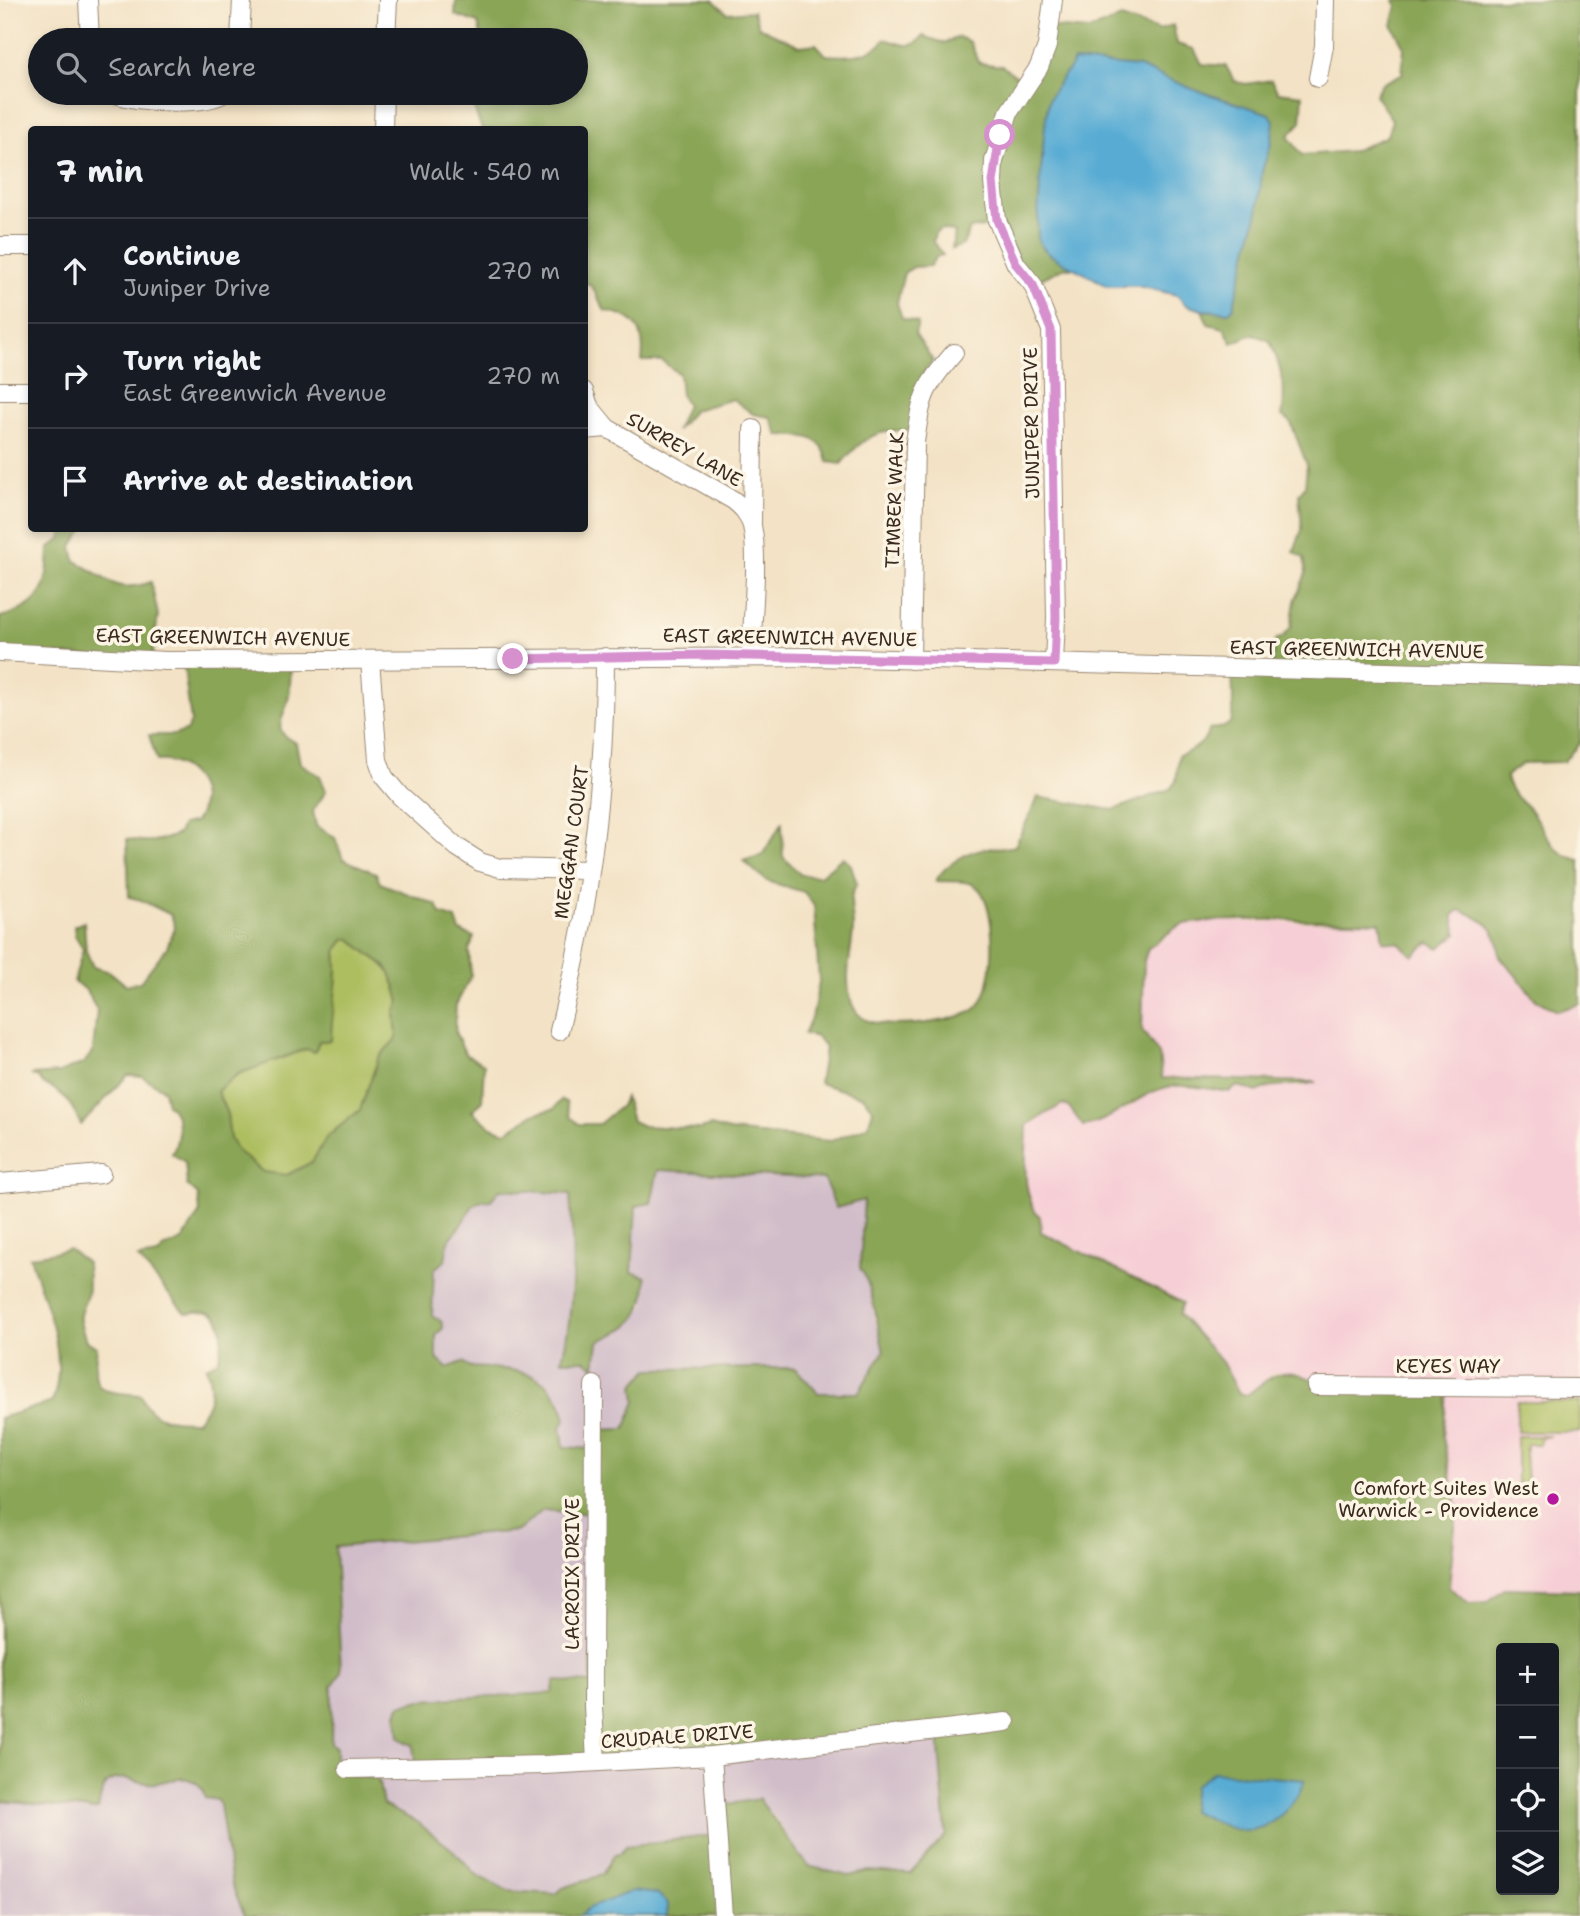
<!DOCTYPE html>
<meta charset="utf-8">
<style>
body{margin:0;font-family:"Shantell Sans",sans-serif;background:#20242c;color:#f1f3f6}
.controls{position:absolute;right:21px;bottom:21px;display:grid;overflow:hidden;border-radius:7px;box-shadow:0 4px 10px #0003}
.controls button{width:63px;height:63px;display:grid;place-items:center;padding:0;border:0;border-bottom:2px solid #363941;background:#171b24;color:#f1f3f6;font:35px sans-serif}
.stop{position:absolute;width:21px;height:21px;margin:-16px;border:5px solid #d690ce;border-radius:50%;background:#fff}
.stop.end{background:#d690ce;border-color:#fff;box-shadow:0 2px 7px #0008}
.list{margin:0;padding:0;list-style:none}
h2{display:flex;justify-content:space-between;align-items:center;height:91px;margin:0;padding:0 28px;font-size:30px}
h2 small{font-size:23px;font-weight:400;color:#9ea1a6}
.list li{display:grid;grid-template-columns:46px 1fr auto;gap:21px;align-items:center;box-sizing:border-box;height:105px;padding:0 28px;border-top:2px solid #363941}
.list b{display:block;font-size:26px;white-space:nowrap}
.list p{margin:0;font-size:23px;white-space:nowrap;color:#9ea1a6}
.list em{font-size:23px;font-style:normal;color:#9ea1a6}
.icon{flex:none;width:38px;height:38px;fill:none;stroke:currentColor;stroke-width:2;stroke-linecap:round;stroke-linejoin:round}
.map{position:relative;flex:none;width:1580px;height:1916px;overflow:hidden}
.search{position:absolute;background:#171b24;box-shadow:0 4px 10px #0003;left:28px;top:28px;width:560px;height:77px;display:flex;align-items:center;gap:18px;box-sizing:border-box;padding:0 24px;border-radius:38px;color:#9ea1a6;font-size:26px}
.panel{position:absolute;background:#171b24;box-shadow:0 4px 10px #0003;left:28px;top:126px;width:560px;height:406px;border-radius:7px}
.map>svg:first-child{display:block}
</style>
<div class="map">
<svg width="1580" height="1916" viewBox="0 0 1580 1916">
<rect width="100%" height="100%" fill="#fcf5e5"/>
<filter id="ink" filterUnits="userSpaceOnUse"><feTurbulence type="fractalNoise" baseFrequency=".0143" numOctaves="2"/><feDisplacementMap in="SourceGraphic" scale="14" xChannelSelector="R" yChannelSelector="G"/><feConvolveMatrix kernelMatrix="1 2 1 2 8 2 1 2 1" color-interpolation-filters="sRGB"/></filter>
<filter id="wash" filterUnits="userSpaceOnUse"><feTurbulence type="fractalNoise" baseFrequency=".00686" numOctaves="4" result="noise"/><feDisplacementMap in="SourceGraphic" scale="28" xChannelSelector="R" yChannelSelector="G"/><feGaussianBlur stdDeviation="1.57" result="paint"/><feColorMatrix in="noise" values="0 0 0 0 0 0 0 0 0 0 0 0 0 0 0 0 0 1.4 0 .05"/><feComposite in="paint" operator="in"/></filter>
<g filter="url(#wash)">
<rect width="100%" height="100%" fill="#f3e2c5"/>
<path fill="#f6cfd6" d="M1460 910 1481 918 1496 934 1500 941 1499 955 1569 1009 1580 1004V1590L1506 1588 1487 1602 1469 1603 1448 1587 1457 1507 1442 1437 1448 1383 1308 1378 1299 1372H1275L1247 1395 1239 1393 1222 1362 1179 1314 1183 1303 1040 1232V1217L1030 1206 1027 1191V1124L1063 1104 1069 1107 1083 1126 1126 1109 1148 1095 1174 1086 1229 1092 1238 1086 1257 1091 1267 1086 1302 1087 1313 1082 1162 1078 1159 1054 1142 1030 1144 961 1148 948 1163 940 1179 925 1209 922H1380L1434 944 1453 915Z"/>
<g fill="#d1bdc9">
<path d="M658 1170 824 1179 830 1198 864 1200 863 1228 869 1279 874 1316 884 1351 858 1393H818L796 1369 634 1385 636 1401 625 1429 595 1431 593 1449 564 1447 561 1427 532 1374 469 1367 463 1362 447 1368 436 1358 432 1315 434 1269 445 1261 447 1239 463 1222 469 1208 500 1189 570 1194 573 1245 568 1335 562 1359 584 1360 595 1367 598 1342 618 1333 636 1319 646 1303 632 1273 636 1205 651 1203Z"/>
<path d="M543 1510 592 1514 591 1683 528 1696 422 1700 400 1705 938 1734 946 1835 910 1874 869 1871 849 1876 808 1866 777 1820 759 1799 742 1803 716 1835 614 1855 603 1875 563 1888 556 1894 508 1891 477 1876 454 1851 417 1822 383 1805 377 1778H355L348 1775 336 1762V1748L331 1743 332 1686 341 1673 335 1547 518 1531Z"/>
<path d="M169 1778 193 1781 218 1800 232 1885 245 1916H0V1801L98 1808 104 1785 111 1780 126 1779 155 1784Z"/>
</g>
<g fill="#adbe61" stroke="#747440" stroke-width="2">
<path d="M345 939H351C381 969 388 954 400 1002L395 1012 397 1038 379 1057 360 1110 327 1137 312 1162 287 1175 263 1172 237 1151 230 1139 227 1114 217 1090 238 1074 307 1049 315 1052 319 1041 330 1040C331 1009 340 981 336 951Z"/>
<rect x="1517" y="1402" width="63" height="30"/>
<path d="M1517 1436H1550L1540 1438V1444H1527L1525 1452 1527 1483H1517Z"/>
</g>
<g fill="#8aa557" stroke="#62683a" stroke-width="2" fill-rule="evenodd">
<path d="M456 0H713L727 13 753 11 759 27 800 46 816 44 826 55C846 57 874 56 885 39 901 44 912 51 923 36L944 43 959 37 970 42 979 63 1002 66 1026 83 1050 27 1090 30 1121 18 1159 30 1173 25 1177 44 1194 49 1202 64 1226 66 1234 81 1246 84 1271 80 1278 92 1303 95 1301 122 1288 136 1302 155 1353 151 1387 136 1392 120 1375 95 1381 84 1402 74 1404 47 1392 25 1397 6 1394 0H1580V743L1563 762 1524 763 1506 776C1510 795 1520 798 1531 811 1547 833 1550 854 1580 860V1004L1557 1011 1536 1000 1499 955C1501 929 1482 918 1460 910L1453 915 1457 934 1439 948 1429 942 1413 956 1399 943 1383 941 1380 922C1348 921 1199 916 1179 926 1168 931 1160 942 1148 948L1144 961 1142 1030 1159 1054 1162 1078 1316 1082C1296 1088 1275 1082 1257 1092L1238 1086 1229 1092C1212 1090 1191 1084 1174 1086 1140 1090 1116 1121 1083 1126L1069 1107 1063 1104 1027 1125C1027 1154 1019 1194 1040 1217L1041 1232 1183 1303 1179 1314 1222 1362 1239 1393 1247 1395C1267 1379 1282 1364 1308 1378L1448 1383 1443 1437 1457 1507 1449 1587 1469 1603 1487 1602 1506 1588 1580 1590V1835L1575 1916H667L668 1904 579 1916H245L232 1885 220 1805 218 1800 205 1798C203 1791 201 1784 193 1781 179 1775 168 1782 155 1783 140 1785 121 1772 107 1783 101 1788 100 1801 98 1809L94 1810 0 1801V1418L52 1402C70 1355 44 1302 30 1257L69 1249 87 1263C87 1273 90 1288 86 1298 77 1322 78 1315 86 1341L97 1347C91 1394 98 1391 141 1395 150 1421 172 1421 196 1421 211 1405 214 1389 206 1367L218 1361C222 1348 228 1316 208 1312 202 1310 192 1313 185 1313L138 1258 158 1255 165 1247 182 1241 200 1212 198 1195 187 1185 185 1162 172 1154C180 1138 182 1115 167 1104L164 1090 141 1076 128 1075 81 1125C72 1105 64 1091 43 1084L39 1078 31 1075 59 1073 84 1063 93 1051 97 1010 85 989 74 982 83 949 75 936 74 926 84 922 86 951 93 967 110 972 126 985 140 982 167 947 175 927 171 915 141 900 129 897 127 839C147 843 160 842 178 834L182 825 195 822C215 794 189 758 157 761L149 735H174L186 731 191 722 183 660 291 665C290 676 291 689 288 700 283 719 270 732 296 743L300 763 320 776 326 791 313 811 316 826 335 838 343 859 376 873 380 883 437 905 441 914 456 919 460 931 474 937 469 950 471 976 456 1005 455 1022 456 1034 466 1055 484 1064 482 1102 472 1111 491 1127 506 1132 533 1114 554 1109 561 1100 566 1102 570 1117 579 1124H599L621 1106 625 1097 632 1121 643 1126 700 1129 711 1126 729 1131 831 1141 868 1126 873 1110 864 1097 819 1083 825 1047 817 1037 804 1034 813 1013 819 982 814 906 804 892 767 881 743 861 762 855 782 823 783 857 801 875 820 876 843 857 851 865 857 884C846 899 854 912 853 930 852 946 848 961 848 978 848 993 850 1012 866 1020 886 1030 957 1023 975 1009 997 993 998 907 978 888 968 879 949 882 936 881 943 865 970 850 987 848 997 847 1006 849 1015 846L1038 797 1113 810 1170 789 1176 781 1179 755C1194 750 1204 744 1210 729L1224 727 1231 722C1235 703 1232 688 1232 669L1272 667 1275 640 1283 637 1291 627 1295 601 1306 573 1304 558 1294 552 1302 529 1299 494 1305 486 1307 465 1290 421 1282 416C1287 387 1281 368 1270 341L1253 334 1232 343 1224 328 1208 324 1202 310 1229 312 1233 308 1071 266 1073 268H1063L1033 283 997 225 970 229 963 245 952 249 955 232 941 229 935 233 933 242 943 255 936 257 930 266 914 267 904 273 897 303 902 318 918 323 915 334 933 361 922 375 913 430C877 429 864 436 841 464L828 462C822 433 802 436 778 435L770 417 753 414 733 399 694 410 676 431 687 405 681 395 679 374 662 361H642C646 331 636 315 605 311L592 287 585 282 584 130 482 129 468 93H576V40H482L478 23 455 15ZM345 939H351C381 969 388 954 400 1002L395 1012 397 1038 379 1057 360 1110 327 1137 312 1162 287 1175 263 1172 237 1151 230 1139 227 1114 217 1091 238 1074 306 1049 315 1052 319 1041H331C331 1010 340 981 336 951ZM658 1170 824 1179 836 1208 864 1200 860 1268C873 1285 877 1327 884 1351L858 1393H818L796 1369 790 1368 649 1369 634 1385 636 1401 625 1429 594 1430 592 1449 564 1447 561 1427 566 1418C551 1366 514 1370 469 1367L463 1362 447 1368 436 1358V1335L443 1328 441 1321 432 1315 434 1269 445 1261C448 1235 450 1241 463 1222 472 1207 472 1201 491 1200L500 1189 570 1194C574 1248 575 1306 562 1360H584L595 1367 598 1342C633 1326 646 1317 646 1277L632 1272 636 1206 651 1203ZM543 1510 592 1514 591 1683 555 1681 552 1693 422 1700 400 1705 397 1714 399 1738 413 1745 416 1773 938 1735 946 1835 910 1874 869 1871 849 1876 808 1866 759 1799 715 1806V1835L626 1846 620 1854 614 1855 602 1875 563 1888 556 1894 508 1891 477 1875 454 1851 417 1822 383 1805 378 1778C354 1777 353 1779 336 1762V1748L331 1743 332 1686 341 1673 335 1547 518 1531ZM1501 1648H1554V1890H1501Z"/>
<path d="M63 529H84L72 546 75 561C108 577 112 595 151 582L158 615 152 659 0 652V617C42 607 48 588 49 548L61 539Z"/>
</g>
<g fill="#59acd4" stroke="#4a6b79" stroke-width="2">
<path d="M1074 61 1139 67 1195 90 1270 114 1274 121 1271 144 1262 171 1258 211 1233 308 1229 312 1202 310 1186 305 1177 295 1138 286H1106C1089 272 1048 261 1039 242 1035 233 1045 107 1050 97 1056 85 1067 73 1074 61Z"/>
<path d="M1213 1772 1305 1780C1295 1807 1269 1833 1239 1830 1224 1828 1206 1816 1191 1811L1194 1786Z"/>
<path d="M632 1891 658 1894 668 1904 667 1916H579L589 1908Z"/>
</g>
</g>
<g filter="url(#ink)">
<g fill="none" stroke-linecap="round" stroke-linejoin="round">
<defs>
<g id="minor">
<path d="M88 0 90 40"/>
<path d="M1053 0 1047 46 1039 67 1009 112 994 161 993 182 997 220 1016 264 1033 285 1051 330 1056 618 1054 663"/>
<path d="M240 40 242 0"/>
<path d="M386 40 388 0"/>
<path d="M1318 78 1324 46 1325 0"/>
<path d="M114 93C134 103 205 106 224 93"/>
<path d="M383 130 384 93"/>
<path d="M0 246H32"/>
<path d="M0 391H32"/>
<path d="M584 391 589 406 607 428"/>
<path d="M584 430 607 428 733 500C742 507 749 514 752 526 759 556 752 623 751 656"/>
<path d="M752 523 753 429"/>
<path d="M0 652 166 661 814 657 1580 677"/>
<path d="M370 660 378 760 384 777 400 796 457 847 480 862 500 868 589 870"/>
<path d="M911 660 915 442C922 395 923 389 954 353"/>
<path d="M559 1031C590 908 605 783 605 657"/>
<path d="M0 1183 101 1174"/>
<path d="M594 1385 593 1706 596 1762"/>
<path d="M1316 1386 1580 1388"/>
<path d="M712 1756 723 1916"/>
<path d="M348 1769 544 1765 712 1756 1006 1722"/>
</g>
</defs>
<use href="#minor" stroke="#978672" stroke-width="20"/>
<use href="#minor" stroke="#fff" stroke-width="18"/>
</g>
</g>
<g fill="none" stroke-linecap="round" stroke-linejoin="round" filter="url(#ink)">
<path stroke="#d690ce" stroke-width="9" d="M513 659 704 655 1054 663 1056 618 1051 330 1033 285 1016 264 997 220 993 182 1000 135"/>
</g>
<circle fill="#b5179e" stroke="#fcf5e5" stroke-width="2.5" cx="1553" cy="1499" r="7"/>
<g text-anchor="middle" stroke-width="7" stroke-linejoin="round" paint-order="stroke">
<g font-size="19" fill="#3b2a1e" stroke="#fcf5e5">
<text transform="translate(1031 423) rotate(-91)" y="7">JUNIPER DRIVE</text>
<text transform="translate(685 449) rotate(30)" y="7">SURREY LANE</text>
<text transform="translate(894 500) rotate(-88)" y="7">TIMBER WALK</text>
<text transform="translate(223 637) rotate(1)" y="7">EAST GREENWICH AVENUE</text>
<text transform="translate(790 637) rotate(1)" y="7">EAST GREENWICH AVENUE</text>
<text transform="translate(1357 649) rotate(1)" y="7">EAST GREENWICH AVENUE</text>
<text transform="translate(571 842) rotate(-82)" y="7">MEGGAN COURT</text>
<text x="1448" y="1373">KEYES WAY</text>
<text transform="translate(572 1574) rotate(-90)" y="7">LACROIX DRIVE</text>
<text transform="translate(677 1736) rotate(-4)" y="7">CRUDALE DRIVE</text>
</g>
<g font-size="19" fill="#3b2a1e" stroke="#fcf5e5" text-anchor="end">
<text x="1539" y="1495">Comfort Suites West<tspan x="1539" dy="22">Warwick - Providence</tspan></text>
</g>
</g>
</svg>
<div class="controls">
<button>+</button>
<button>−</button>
<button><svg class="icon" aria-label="locate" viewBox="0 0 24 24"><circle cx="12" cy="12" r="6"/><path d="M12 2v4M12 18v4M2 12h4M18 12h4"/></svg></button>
<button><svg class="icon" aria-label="layers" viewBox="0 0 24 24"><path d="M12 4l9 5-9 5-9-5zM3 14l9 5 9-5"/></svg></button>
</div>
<div class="stop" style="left:1000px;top:135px"></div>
<div class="stop end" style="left:513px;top:659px"></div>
<div class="search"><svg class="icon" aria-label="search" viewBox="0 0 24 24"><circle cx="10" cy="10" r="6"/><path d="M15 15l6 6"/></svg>Search here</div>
<section class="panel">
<h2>7 min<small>Walk · 540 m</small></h2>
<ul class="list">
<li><svg class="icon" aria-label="ahead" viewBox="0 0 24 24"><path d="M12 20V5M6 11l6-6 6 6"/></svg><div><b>Continue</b><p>Juniper Drive</p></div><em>270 m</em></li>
<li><svg class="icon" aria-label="right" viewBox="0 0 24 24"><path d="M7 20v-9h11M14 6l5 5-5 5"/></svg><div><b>Turn right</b><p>East Greenwich Avenue</p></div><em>270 m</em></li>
<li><svg class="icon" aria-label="arrive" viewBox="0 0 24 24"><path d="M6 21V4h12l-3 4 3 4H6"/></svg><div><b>Arrive at destination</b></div></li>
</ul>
</section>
</div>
